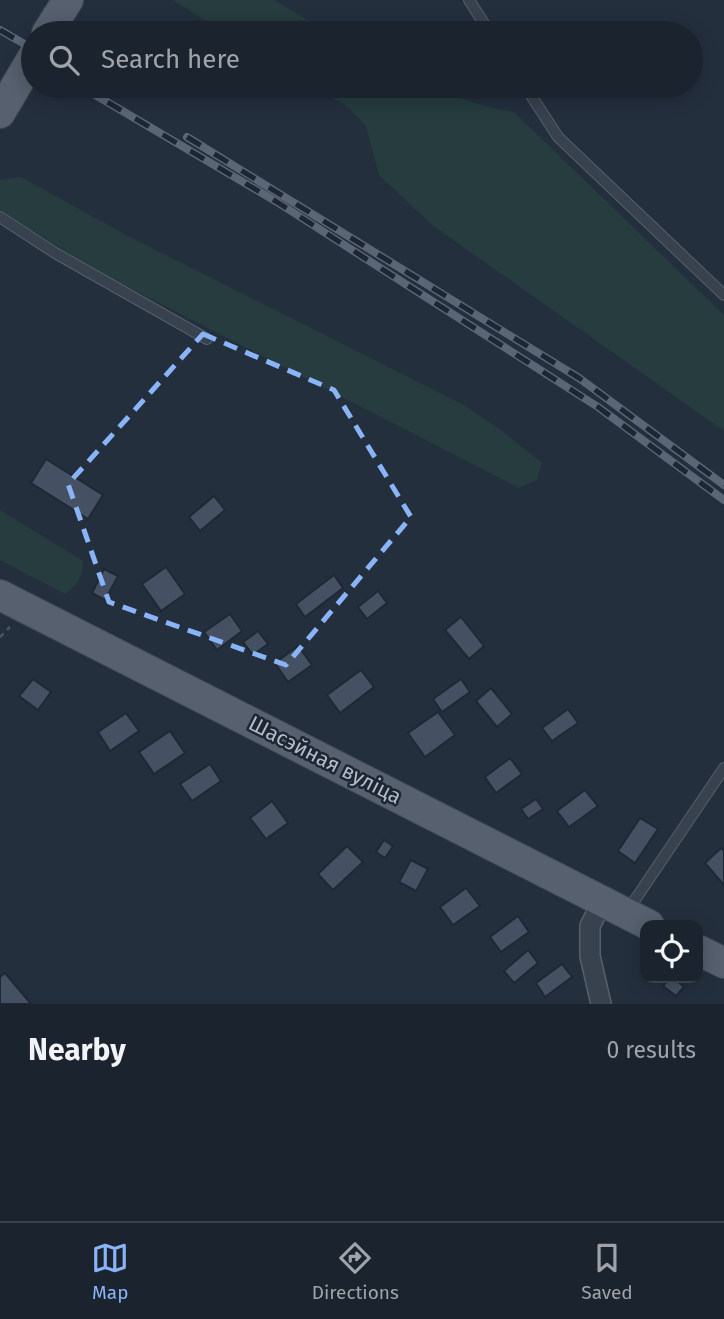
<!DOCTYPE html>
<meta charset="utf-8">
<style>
body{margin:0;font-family:"Fira Sans",sans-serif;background:#242b36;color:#f1f3f6}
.controls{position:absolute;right:21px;bottom:21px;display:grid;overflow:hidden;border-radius:14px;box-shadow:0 4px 18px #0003}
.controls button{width:63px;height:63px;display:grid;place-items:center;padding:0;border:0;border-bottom:2px solid #39404a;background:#1b232e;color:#f1f3f6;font:35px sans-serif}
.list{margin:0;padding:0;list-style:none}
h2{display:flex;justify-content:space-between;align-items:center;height:91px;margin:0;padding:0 28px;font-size:30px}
h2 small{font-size:23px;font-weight:400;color:#a0a4aa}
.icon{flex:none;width:38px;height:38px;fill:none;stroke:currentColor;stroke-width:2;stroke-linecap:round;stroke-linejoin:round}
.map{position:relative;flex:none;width:724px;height:1004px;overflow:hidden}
.search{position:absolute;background:#1b232e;box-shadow:0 4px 18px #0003;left:21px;right:21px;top:21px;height:77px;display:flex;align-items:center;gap:18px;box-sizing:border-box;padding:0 24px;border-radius:38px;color:#a0a4aa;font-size:26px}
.sheet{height:217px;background:#1b232e}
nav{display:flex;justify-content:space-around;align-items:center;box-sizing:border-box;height:98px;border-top:2px solid #39404a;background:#1b232e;font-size:19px;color:#a0a4aa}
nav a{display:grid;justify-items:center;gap:4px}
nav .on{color:#8ab4f8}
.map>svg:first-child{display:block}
</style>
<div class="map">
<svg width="724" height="1004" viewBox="0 0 724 1004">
<rect width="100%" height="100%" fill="#242f3e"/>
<g fill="#263c3f">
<path d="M173 0H274L329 33H225Z"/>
<path d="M312 86H426L485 106 514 112 724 315V431L432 225 379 175 366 126 348 107Z"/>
<path d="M21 177 126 235 464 405 502 431 542 463 537 480 519 488 91 268 0 210V180Z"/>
<path d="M0 510 83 561C83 577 78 584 65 594L0 560Z"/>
</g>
<g fill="#455162" stroke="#1f2835" stroke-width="2">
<path d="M46 459 103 495 88 519 31 483Z"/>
<path d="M214 496 225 510 200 531 189 517Z"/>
<path d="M166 567 185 594 161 611 142 584Z"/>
<path d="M104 569 118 576 105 600 92 593Z"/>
<path d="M334 575 343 588 305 617 296 604Z"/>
<path d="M378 591 387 603 367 619 358 607Z"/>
<path d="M230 614 242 631 217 650 204 632Z"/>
<path d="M461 617 484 646 469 659 445 630Z"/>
<path d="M258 631 268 644 253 655 243 642Z"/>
<path d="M298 646 312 665 288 682 275 663Z"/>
<path d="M361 670 374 687 340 713 327 695Z"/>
<path d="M33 679 51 692 38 710 19 696Z"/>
<path d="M461 679 470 692 442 712 433 699Z"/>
<path d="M491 688 512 714 497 727 476 701Z"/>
<path d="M568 709 578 723 552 741 542 728Z"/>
<path d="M438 712 455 735 425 757 408 733Z"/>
<path d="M126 713 139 731 110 751 98 732Z"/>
<path d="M170 731 185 753 154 774 139 752Z"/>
<path d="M510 758 522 774 496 793 485 777Z"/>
<path d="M210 764 221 781 192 801 180 784Z"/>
<path d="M585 790 598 806 569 827 557 811Z"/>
<path d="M536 799 543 809 528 819 521 809Z"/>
<path d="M272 801 288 823 266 839 250 818Z"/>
<path d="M640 818 658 829 635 863 618 851Z"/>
<path d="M384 840 393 846 385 858 376 852Z"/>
<path d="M347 846 363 862 333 890 318 874Z"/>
<path d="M721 848 724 851V885L705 863Z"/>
<path d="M411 860 428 869 416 891 399 882Z"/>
<path d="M466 888 480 906 453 925 440 907Z"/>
<path d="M518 916 529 932 501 952 490 937Z"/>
<path d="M528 950 538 963 514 983 504 971Z"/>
<path d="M562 964 572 977 545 997 536 983Z"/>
<path d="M5 973 31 1004H0V977Z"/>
<path d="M670 978H674L684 987 676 996 663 986Z"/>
</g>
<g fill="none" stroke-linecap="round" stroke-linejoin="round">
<defs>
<g id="lane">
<path d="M469 0 490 33"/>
<path d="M525 86 558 137 724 295"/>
<path d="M0 217 55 253 207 339"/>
<path d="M628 910 724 768"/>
</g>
<path id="street" d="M601 1004 590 956V926L603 900"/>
<g id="primary">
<path d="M47 33 68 0"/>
<path d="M0 113 33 57"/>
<path d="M0 595 649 925"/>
<path d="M698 950 724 963"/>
</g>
</defs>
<use href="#lane" stroke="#565f6c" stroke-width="12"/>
<use href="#street" stroke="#565f6c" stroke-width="22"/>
<use href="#primary" stroke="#414a57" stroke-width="32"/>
<path stroke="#44595c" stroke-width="2.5" stroke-dasharray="5 5" stroke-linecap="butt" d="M0 637 10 627"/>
<use href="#lane" stroke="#38414e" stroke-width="10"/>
<use href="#street" stroke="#38414e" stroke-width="19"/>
<use href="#primary" stroke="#56606e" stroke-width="30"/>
<defs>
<g id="rail">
<path d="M0 30 33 49"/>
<path d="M80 86 277 202 598 407 724 500"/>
<path d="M187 137 579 378 724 485"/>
</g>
</defs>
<use href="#rail" stroke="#5a6575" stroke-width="8"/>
<use href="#rail" stroke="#1d2633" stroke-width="5" stroke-dasharray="16" stroke-linecap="butt"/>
</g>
<path fill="none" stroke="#8ab4f8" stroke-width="5" stroke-dasharray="14 9" stroke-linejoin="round" d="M203 334 334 390 411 517 286 665 109 602 68 484Z"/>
<g text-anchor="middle" stroke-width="5" stroke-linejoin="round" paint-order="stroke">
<g font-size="21" fill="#b4bcc9" stroke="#1d2633">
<text transform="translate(325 760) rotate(27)" y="7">Шасэйная вуліца</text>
</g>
</g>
</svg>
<div class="controls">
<button><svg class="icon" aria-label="locate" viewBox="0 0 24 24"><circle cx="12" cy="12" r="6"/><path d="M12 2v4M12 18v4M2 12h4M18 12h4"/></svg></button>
</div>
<div class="search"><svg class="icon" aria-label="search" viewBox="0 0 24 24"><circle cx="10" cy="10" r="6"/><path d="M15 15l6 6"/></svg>Search here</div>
</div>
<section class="sheet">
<h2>Nearby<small>0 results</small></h2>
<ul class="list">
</ul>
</section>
<nav>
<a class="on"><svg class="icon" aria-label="map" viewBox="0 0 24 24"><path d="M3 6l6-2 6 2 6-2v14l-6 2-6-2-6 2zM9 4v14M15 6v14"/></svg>Map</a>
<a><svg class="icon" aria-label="directions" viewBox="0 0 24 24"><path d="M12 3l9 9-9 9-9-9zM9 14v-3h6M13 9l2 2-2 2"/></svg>Directions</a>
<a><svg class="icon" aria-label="saved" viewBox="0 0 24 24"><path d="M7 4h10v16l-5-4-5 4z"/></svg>Saved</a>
</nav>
